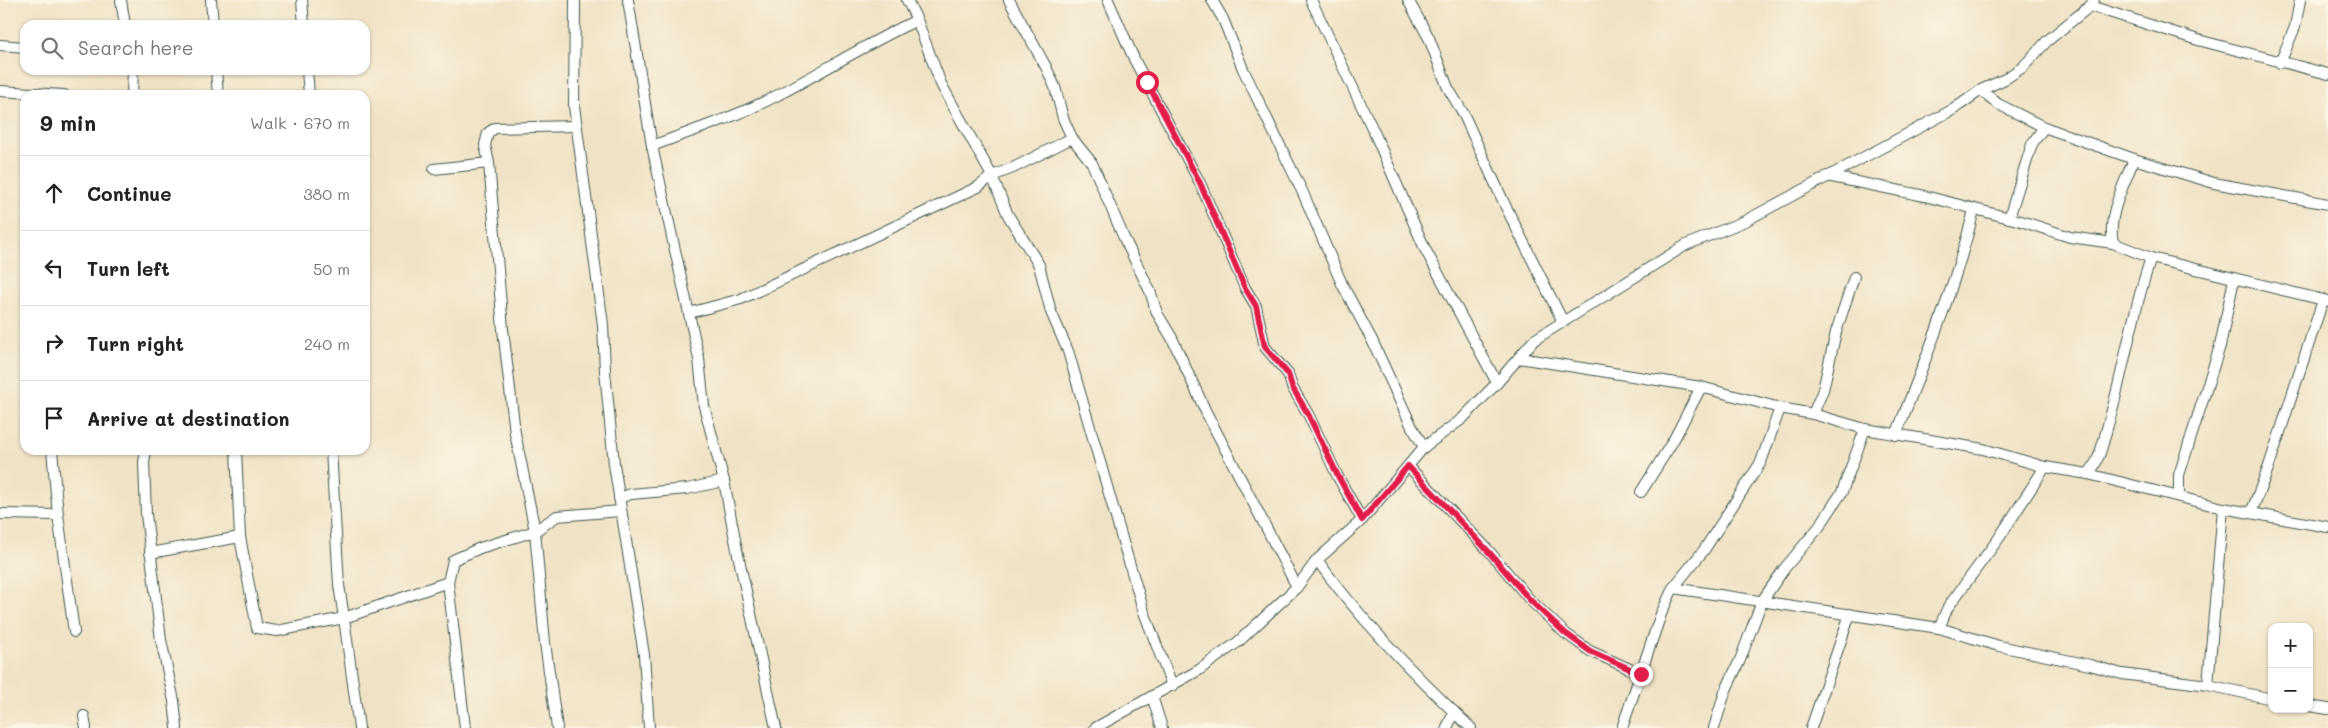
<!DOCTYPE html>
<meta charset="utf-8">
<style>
body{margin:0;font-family:Mali,sans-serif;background:#f2f2f2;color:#222}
.controls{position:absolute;right:15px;bottom:15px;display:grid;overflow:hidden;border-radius:10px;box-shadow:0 1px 4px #0004}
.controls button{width:45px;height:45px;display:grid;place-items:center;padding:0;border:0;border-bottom:1px solid #e0e0e0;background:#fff;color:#222;font:25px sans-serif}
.stop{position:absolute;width:15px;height:15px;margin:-11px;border:4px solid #e11d48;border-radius:50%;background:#fff}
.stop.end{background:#e11d48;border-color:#fff;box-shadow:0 1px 5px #0008}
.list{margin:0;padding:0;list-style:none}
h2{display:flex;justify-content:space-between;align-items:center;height:65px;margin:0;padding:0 20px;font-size:21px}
h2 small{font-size:16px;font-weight:400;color:#767676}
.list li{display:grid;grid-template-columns:32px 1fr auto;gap:15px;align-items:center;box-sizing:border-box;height:75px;padding:0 20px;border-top:1px solid #e0e0e0}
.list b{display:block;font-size:19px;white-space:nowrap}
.list em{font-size:16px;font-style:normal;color:#767676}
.icon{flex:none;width:28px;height:28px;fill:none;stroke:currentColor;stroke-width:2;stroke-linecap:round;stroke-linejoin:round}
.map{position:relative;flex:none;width:2328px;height:728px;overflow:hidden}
.search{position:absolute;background:#fff;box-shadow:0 1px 4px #0004;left:20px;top:20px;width:350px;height:55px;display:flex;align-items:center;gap:12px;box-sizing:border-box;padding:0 18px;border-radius:15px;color:#767676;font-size:19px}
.panel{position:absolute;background:#fff;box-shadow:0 1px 4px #0004;left:20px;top:90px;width:350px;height:365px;border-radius:15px}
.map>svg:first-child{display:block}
</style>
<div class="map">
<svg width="2328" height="728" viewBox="0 0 2328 728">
<rect width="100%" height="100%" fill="#fcf5e5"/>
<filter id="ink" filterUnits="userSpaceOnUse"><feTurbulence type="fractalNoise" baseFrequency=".02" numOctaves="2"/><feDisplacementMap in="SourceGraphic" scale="10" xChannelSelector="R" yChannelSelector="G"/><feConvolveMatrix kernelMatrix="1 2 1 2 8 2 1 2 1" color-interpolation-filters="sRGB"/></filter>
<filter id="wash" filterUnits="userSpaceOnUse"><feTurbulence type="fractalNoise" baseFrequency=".0096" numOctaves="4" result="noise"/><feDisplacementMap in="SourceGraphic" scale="20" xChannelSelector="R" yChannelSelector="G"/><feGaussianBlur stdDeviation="1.12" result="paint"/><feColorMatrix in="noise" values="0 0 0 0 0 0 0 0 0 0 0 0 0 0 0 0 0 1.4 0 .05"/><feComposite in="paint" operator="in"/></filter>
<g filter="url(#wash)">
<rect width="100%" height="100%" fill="#f0e3c5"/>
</g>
<g filter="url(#ink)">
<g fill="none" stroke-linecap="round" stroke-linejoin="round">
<defs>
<g id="minor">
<path d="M121 0 125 25"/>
<path d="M211 0 213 25"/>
<path d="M302 0 304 25"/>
<path d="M575 0 574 106 603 325 605 371 614 464 644 655 649 728"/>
<path d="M628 0 652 146"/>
<path d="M907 0 917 20 941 84 992 176 1008 215 1039 265 1051 312 1068 351 1123 542 1144 612 1172 686"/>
<path d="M1009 0 1046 67 1055 87 1063 118 1072 138 1092 163 1124 238 1150 291 1157 313 1172 338 1206 412 1297 587"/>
<path d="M1108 0 1135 61 1200 183 1245 288 1256 306 1265 347 1288 374 1292 387 1308 414 1338 477 1362 520"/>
<path d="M1212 0 1223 19 1243 69 1303 193 1342 284 1372 340 1412 427 1424 447"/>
<path d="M1311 0 1374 132 1425 249 1497 383"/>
<path d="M1408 0 1429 38 1448 88 1463 113 1505 205 1563 322"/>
<path d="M2090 6 2198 40 2328 74"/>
<path d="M0 45 25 47"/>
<path d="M2280 63 2295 27 2300 0"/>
<path d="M216 70 218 95"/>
<path d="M307 70 309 95"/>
<path d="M1981 90 1998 104 2044 127 2134 159 2214 183 2328 204"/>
<path d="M0 91 64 95"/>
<path d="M132 95 133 70"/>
<path d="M434 169 489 163"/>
<path d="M1827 176 1925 196 2021 221 2070 237 2113 243 2151 258 2328 301"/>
<path d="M2009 218 2032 144 2044 127"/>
<path d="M2113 243C2107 215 2124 185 2134 159"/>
<path d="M689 313 741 299 978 187 992 176 1013 168 1072 138"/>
<path d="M1519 358 1701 387 1780 408 1813 414 1865 429 1983 449 2045 467 2088 474 2223 508 2328 527"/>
<path d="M1813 414 1823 390 1836 332 1854 277"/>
<path d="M1896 435C1925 361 1955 287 1974 210"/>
<path d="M52 450 58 515 74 632"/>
<path d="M146 450 144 463 146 514 161 640 174 701 177 728"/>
<path d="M236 450 240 537 257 628 277 631 344 618 339 585 331 450"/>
<path d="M1408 466 1489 551 1530 600 1565 633 1590 651 1641 674"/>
<path d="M2088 474C2100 461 2103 442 2108 425 2124 370 2132 312 2151 258"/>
<path d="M1641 492 1673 441 1701 387"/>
<path d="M2179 496V475L2220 346 2234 279"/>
<path d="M619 498 631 494 687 489 724 481"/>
<path d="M2223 508 2208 685 2272 699"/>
<path d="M2251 513 2269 466 2323 300"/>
<path d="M0 514 58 515"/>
<path d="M150 553 240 537"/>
<path d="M1317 560C1362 622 1415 676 1471 728"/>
<path d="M448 582 465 728"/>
<path d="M1673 588 1939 628 1948 607 1999 538 2045 467"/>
<path d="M1939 628 1999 646 2090 665 2122 674 2208 685"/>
<path d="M1152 696 1162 728"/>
<path d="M2309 706 2328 709"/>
<path d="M84 716 86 728"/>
<path d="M359 728 344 618 448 582 453 560 480 548 535 531 557 516 621 511"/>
<path d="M557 728 545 643 535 531 515 433 503 329 489 163 485 145 488 133 495 128 576 126"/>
<path d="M776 728 737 550 724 481 704 406 699 359 652 146C694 130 736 117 776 96 824 71 868 43 917 20"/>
<path d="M1095 728 1199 670 1238 642 1297 587 1317 560 1362 520 1424 447 1462 419 1497 383 1534 340 1686 245 1745 221 1954 109 1981 90 2005 79 2023 67 2047 41 2090 6 2094 0"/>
<path d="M1447 728 1454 712"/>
<path d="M1622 728 1661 614 1673 588 1704 550 1761 462 1780 408"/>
<path d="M1714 728 1725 692 1740 660 1762 601 1784 569 1819 527 1842 492 1865 429"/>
<path d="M1811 728 1850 614"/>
</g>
</defs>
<use href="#minor" stroke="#3e564a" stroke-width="12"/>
<use href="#minor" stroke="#fff" stroke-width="10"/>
</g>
</g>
<g fill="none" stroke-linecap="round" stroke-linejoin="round" filter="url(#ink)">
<path stroke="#e11d48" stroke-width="6" d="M1147 82 1200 183 1245 288 1256 306 1265 347 1288 374 1292 387 1308 414 1338 476 1362 520 1408 466 1488 551 1530 600 1565 633 1590 651 1641 674"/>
</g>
</svg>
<div class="controls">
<button>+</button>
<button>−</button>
</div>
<div class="stop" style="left:1147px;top:82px"></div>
<div class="stop end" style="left:1641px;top:674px"></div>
<div class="search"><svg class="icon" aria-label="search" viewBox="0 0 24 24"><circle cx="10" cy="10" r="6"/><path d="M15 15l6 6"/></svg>Search here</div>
<section class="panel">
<h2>9 min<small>Walk · 670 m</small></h2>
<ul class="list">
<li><svg class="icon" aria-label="ahead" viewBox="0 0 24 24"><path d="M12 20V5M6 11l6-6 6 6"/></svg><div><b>Continue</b></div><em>380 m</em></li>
<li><svg class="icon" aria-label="left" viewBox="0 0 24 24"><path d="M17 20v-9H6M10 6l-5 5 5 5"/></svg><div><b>Turn left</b></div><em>50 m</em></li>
<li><svg class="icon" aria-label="right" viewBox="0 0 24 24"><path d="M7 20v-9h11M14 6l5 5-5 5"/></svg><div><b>Turn right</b></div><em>240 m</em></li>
<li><svg class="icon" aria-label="arrive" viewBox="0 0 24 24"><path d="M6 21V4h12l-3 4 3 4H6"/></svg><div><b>Arrive at destination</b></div></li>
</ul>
</section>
</div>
